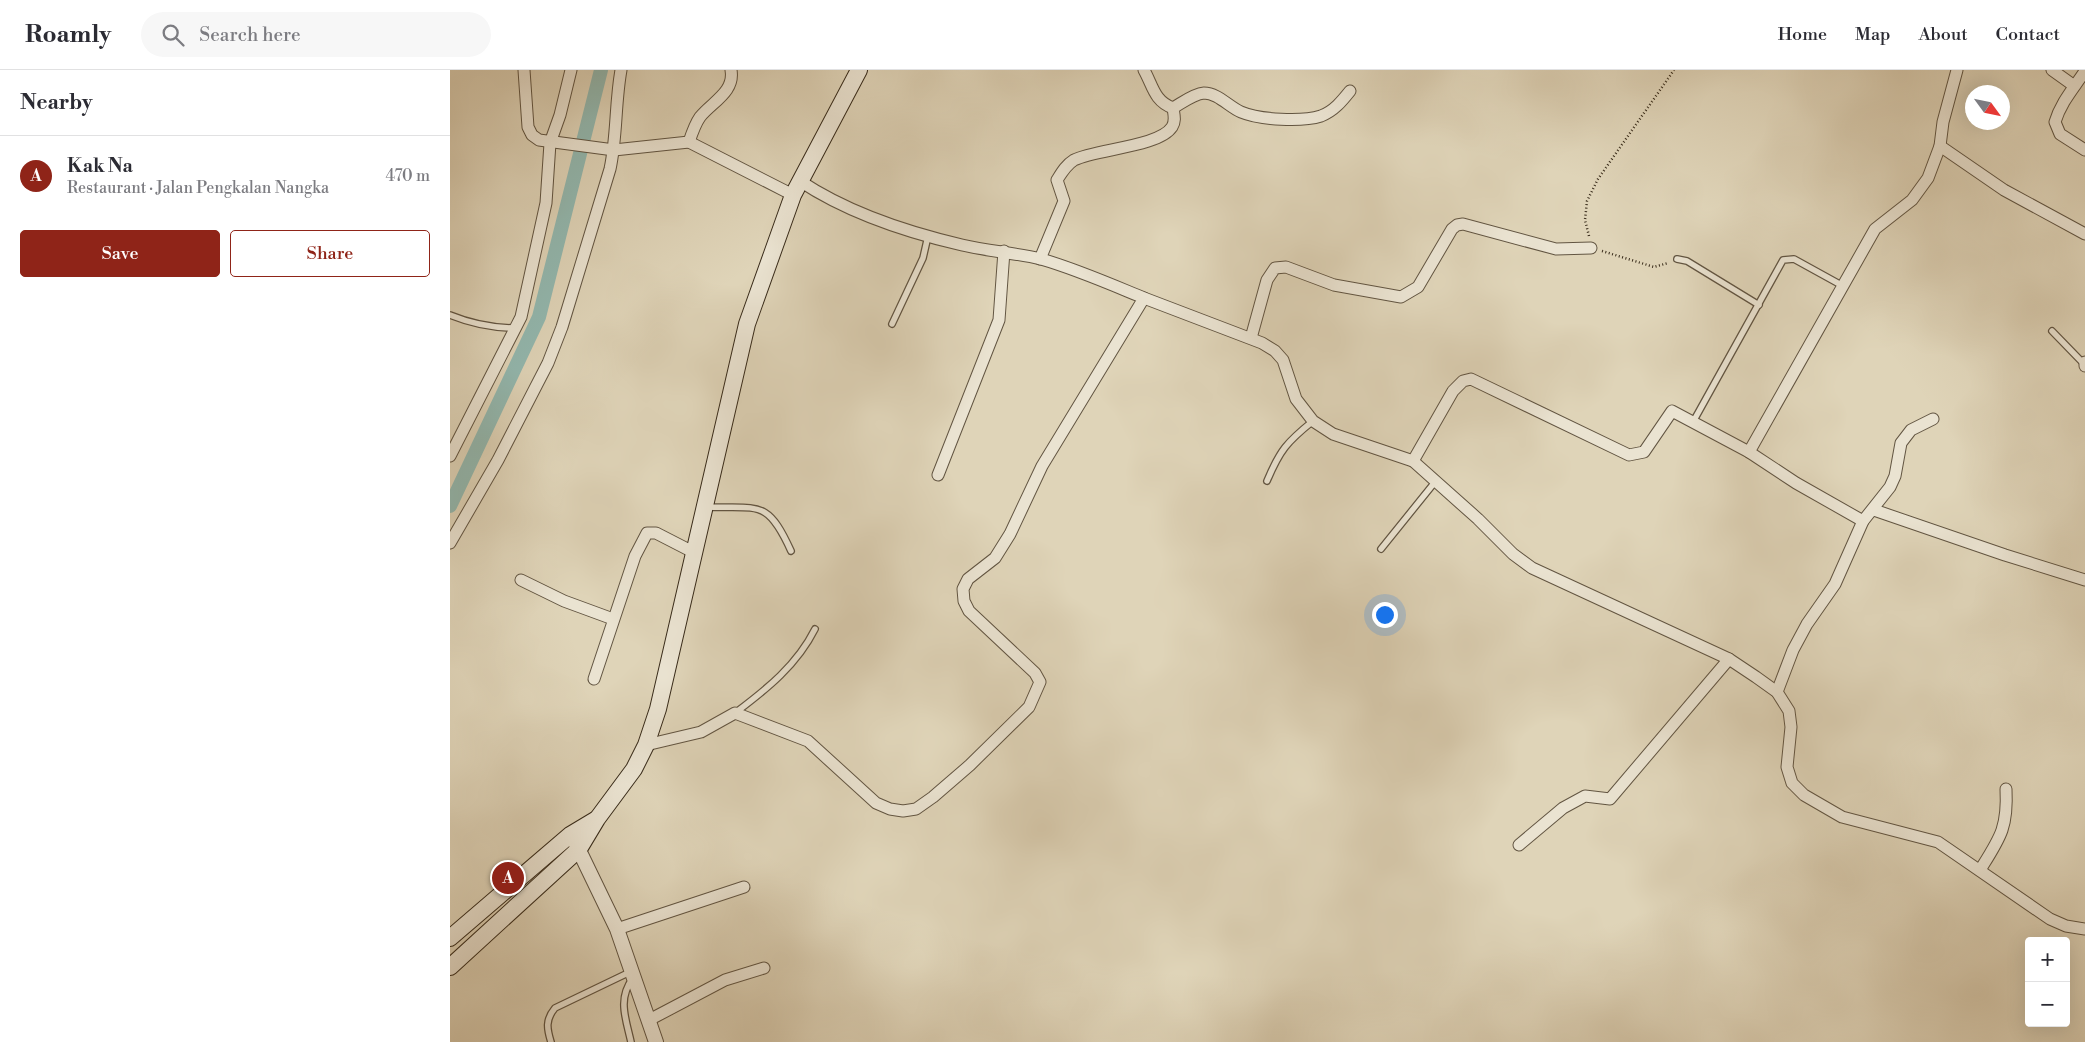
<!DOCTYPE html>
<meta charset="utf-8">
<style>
body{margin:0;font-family:"Libre Bodoni",serif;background:#f7f7f7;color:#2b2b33}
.controls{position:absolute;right:15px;bottom:15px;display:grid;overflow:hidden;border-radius:5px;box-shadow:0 5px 20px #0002}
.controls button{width:45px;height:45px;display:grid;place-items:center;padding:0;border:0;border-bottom:1px solid #e1e1e2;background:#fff;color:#2b2b33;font:25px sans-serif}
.compass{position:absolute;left:1515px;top:15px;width:45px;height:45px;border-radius:50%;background:#fff;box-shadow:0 5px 20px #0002;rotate:123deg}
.you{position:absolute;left:934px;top:544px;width:18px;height:18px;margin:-12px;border:4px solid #fff;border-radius:50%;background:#1a73e8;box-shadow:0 0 0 8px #1a73e833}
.badge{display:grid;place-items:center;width:32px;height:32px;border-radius:50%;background:#8f2418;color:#fff;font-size:16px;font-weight:700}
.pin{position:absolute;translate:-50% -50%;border:2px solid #fff;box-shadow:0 1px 5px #0006}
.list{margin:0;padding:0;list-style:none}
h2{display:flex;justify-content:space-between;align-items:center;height:65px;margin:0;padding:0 20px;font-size:21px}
h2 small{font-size:16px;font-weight:400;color:#7c7c81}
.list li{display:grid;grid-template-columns:32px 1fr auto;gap:15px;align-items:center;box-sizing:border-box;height:80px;padding:0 20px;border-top:1px solid #e1e1e2}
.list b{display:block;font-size:19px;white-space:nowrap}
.list p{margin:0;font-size:16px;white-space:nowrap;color:#7c7c81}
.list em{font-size:16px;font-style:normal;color:#7c7c81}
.actions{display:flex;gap:10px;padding:15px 20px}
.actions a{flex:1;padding:11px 0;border:1px solid #8f2418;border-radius:5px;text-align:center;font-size:18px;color:#8f2418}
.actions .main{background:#8f2418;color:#fff}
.icon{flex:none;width:28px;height:28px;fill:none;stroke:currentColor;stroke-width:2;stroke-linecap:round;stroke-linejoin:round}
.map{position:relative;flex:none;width:1635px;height:972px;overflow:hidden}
header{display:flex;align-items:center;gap:30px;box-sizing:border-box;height:70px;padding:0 25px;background:#fff;border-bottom:1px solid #e1e1e2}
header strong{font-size:24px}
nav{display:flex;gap:28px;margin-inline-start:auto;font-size:18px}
.search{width:350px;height:45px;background:#f7f7f7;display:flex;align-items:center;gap:12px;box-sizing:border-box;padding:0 18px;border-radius:28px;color:#7c7c81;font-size:19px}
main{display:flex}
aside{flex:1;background:#fff}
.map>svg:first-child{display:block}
</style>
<header>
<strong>Roamly</strong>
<div class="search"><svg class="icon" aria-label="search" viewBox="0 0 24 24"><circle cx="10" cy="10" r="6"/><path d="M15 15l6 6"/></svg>Search here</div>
<nav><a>Home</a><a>Map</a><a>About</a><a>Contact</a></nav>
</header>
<main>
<aside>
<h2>Nearby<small></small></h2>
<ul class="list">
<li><span class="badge">A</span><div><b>Kak Na</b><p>Restaurant · Jalan Pengkalan Nangka</p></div><em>470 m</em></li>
</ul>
<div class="actions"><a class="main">Save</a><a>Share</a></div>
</aside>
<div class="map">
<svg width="1635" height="972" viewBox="0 0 1635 972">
<rect width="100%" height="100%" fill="#dfd4b8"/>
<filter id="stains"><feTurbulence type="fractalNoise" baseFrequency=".004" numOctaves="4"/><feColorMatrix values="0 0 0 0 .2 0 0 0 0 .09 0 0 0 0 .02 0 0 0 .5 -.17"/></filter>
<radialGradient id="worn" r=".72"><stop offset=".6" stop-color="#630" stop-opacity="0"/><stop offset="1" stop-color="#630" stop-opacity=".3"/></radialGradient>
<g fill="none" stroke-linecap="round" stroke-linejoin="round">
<path stroke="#93b8af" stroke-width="14" d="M0 436 89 247 151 0"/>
<defs>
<g id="service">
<path d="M1227 189 1237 191 1309 235"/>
<path d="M0 245C22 254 42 258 66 258"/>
<path d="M442 254 473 188 478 166"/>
<path d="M1602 261 1634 294"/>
<path d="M1243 352 1333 190 1344 189 1393 216"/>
<path d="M817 411C830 380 837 372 863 351"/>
<path d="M256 437C309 439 317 428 341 481"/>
<path d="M931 479 985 412"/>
<path d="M285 643C317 619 347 595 365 559"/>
<path d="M101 972C97 959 95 950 105 938L180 902"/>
<path d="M181 972C176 949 167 929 183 908"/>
</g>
<g id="minor">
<path d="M74 0 78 57 82 65 89 70 164 80 239 72 343 125"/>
<path d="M694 0C703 16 704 31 723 38 732 33 743 24 754 23 768 23 779 37 791 42 810 50 852 52 871 46 884 41 892 31 900 21"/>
<path d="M1602 0 1623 15"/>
<path d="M1635 1C1624 18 1611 32 1605 52L1610 64 1635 80"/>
<path d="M239 72C242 63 245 54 250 47 262 32 285 22 281 0"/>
<path d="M1490 76 1554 120 1635 164"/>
<path d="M590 189 614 131 607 110C612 102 616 95 624 90 645 79 709 77 722 57 726 51 724 45 723 38"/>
<path d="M694 228 812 273 825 281 833 290 846 329 863 351 883 364 963 391 1028 449 1063 484 1082 498 1279 589 1306 607 1327 622 1339 641 1341 657 1337 697 1342 713 1354 725 1392 747 1488 772 1600 849 1616 856 1635 859"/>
<path d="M801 268 817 210 825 198 836 197 884 215 951 227 968 217 1002 159 1007 155 1013 154 1106 179 1141 178"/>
<path d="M1635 292V296"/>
<path d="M1299 382 1425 159 1462 130 1478 108 1490 76 1493 52 1507 0"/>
<path d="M0 386 71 247 96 133 100 73 110 45 121 0"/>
<path d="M963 391 1003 321 1013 311 1021 309 1179 385 1194 382 1222 341 1299 382 1346 413 1413 451"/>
<path d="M488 405 549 250 554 181"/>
<path d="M1424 440 1555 485 1635 510"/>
<path d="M0 473 48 390 98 293 112 257 160 99C167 67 165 33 171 0"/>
<path d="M71 510 114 531 163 549"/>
<path d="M144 609 185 486 197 463H206L245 483"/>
<path d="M1327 622 1343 580 1357 554 1385 514 1413 451 1440 417 1445 406 1451 373 1461 360 1483 349"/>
<path d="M196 675 251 662 285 643 358 671 426 733 440 739 453 741 466 739 483 727 520 695 579 637 590 612 585 603 519 541 514 531 513 519 518 509 545 488 560 464 592 396 694 228C660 214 626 199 591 189 565 183 538 181 512 175 456 162 398 143 350 111"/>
<path d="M1069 775 1113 738 1135 726 1160 729 1279 589"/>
<path d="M1530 800C1550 768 1558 758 1556 719"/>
<path d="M167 859 294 817"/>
<path d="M199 950 275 910 314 898"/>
</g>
<path id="tertiary" d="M125 772 167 859 206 972"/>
<g id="secondary">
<path d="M0 868 120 765 145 750"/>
<path d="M0 897 129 779 147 749 184 699 196 675 208 639 297 254 343 125 409 0"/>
</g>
</defs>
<use href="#service" stroke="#625542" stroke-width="8"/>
<use href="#minor" stroke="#625542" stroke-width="13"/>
<use href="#tertiary" stroke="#625542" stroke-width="16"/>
<use href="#secondary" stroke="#382b1a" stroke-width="18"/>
<g stroke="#382b1a" stroke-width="2.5" stroke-dasharray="1 2.5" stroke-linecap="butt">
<path d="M1139 166 1135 150 1137 131 1148 109 1224 0"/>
<path d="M1152 181 1204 197 1218 193"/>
</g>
<use href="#service" stroke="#eae3d1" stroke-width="5.5"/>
<use href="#minor" stroke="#eae3d1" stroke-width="11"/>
<use href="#tertiary" stroke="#eae3d1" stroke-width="14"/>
<use href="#secondary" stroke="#eae3d1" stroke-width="16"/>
</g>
<rect width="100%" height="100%" filter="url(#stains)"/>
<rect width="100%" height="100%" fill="url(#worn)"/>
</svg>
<div class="controls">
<button>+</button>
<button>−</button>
</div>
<svg class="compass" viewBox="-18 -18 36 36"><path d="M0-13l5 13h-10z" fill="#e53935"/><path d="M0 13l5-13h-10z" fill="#7c7c81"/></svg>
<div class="you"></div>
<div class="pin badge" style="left:58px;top:808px">A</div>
</div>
</main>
